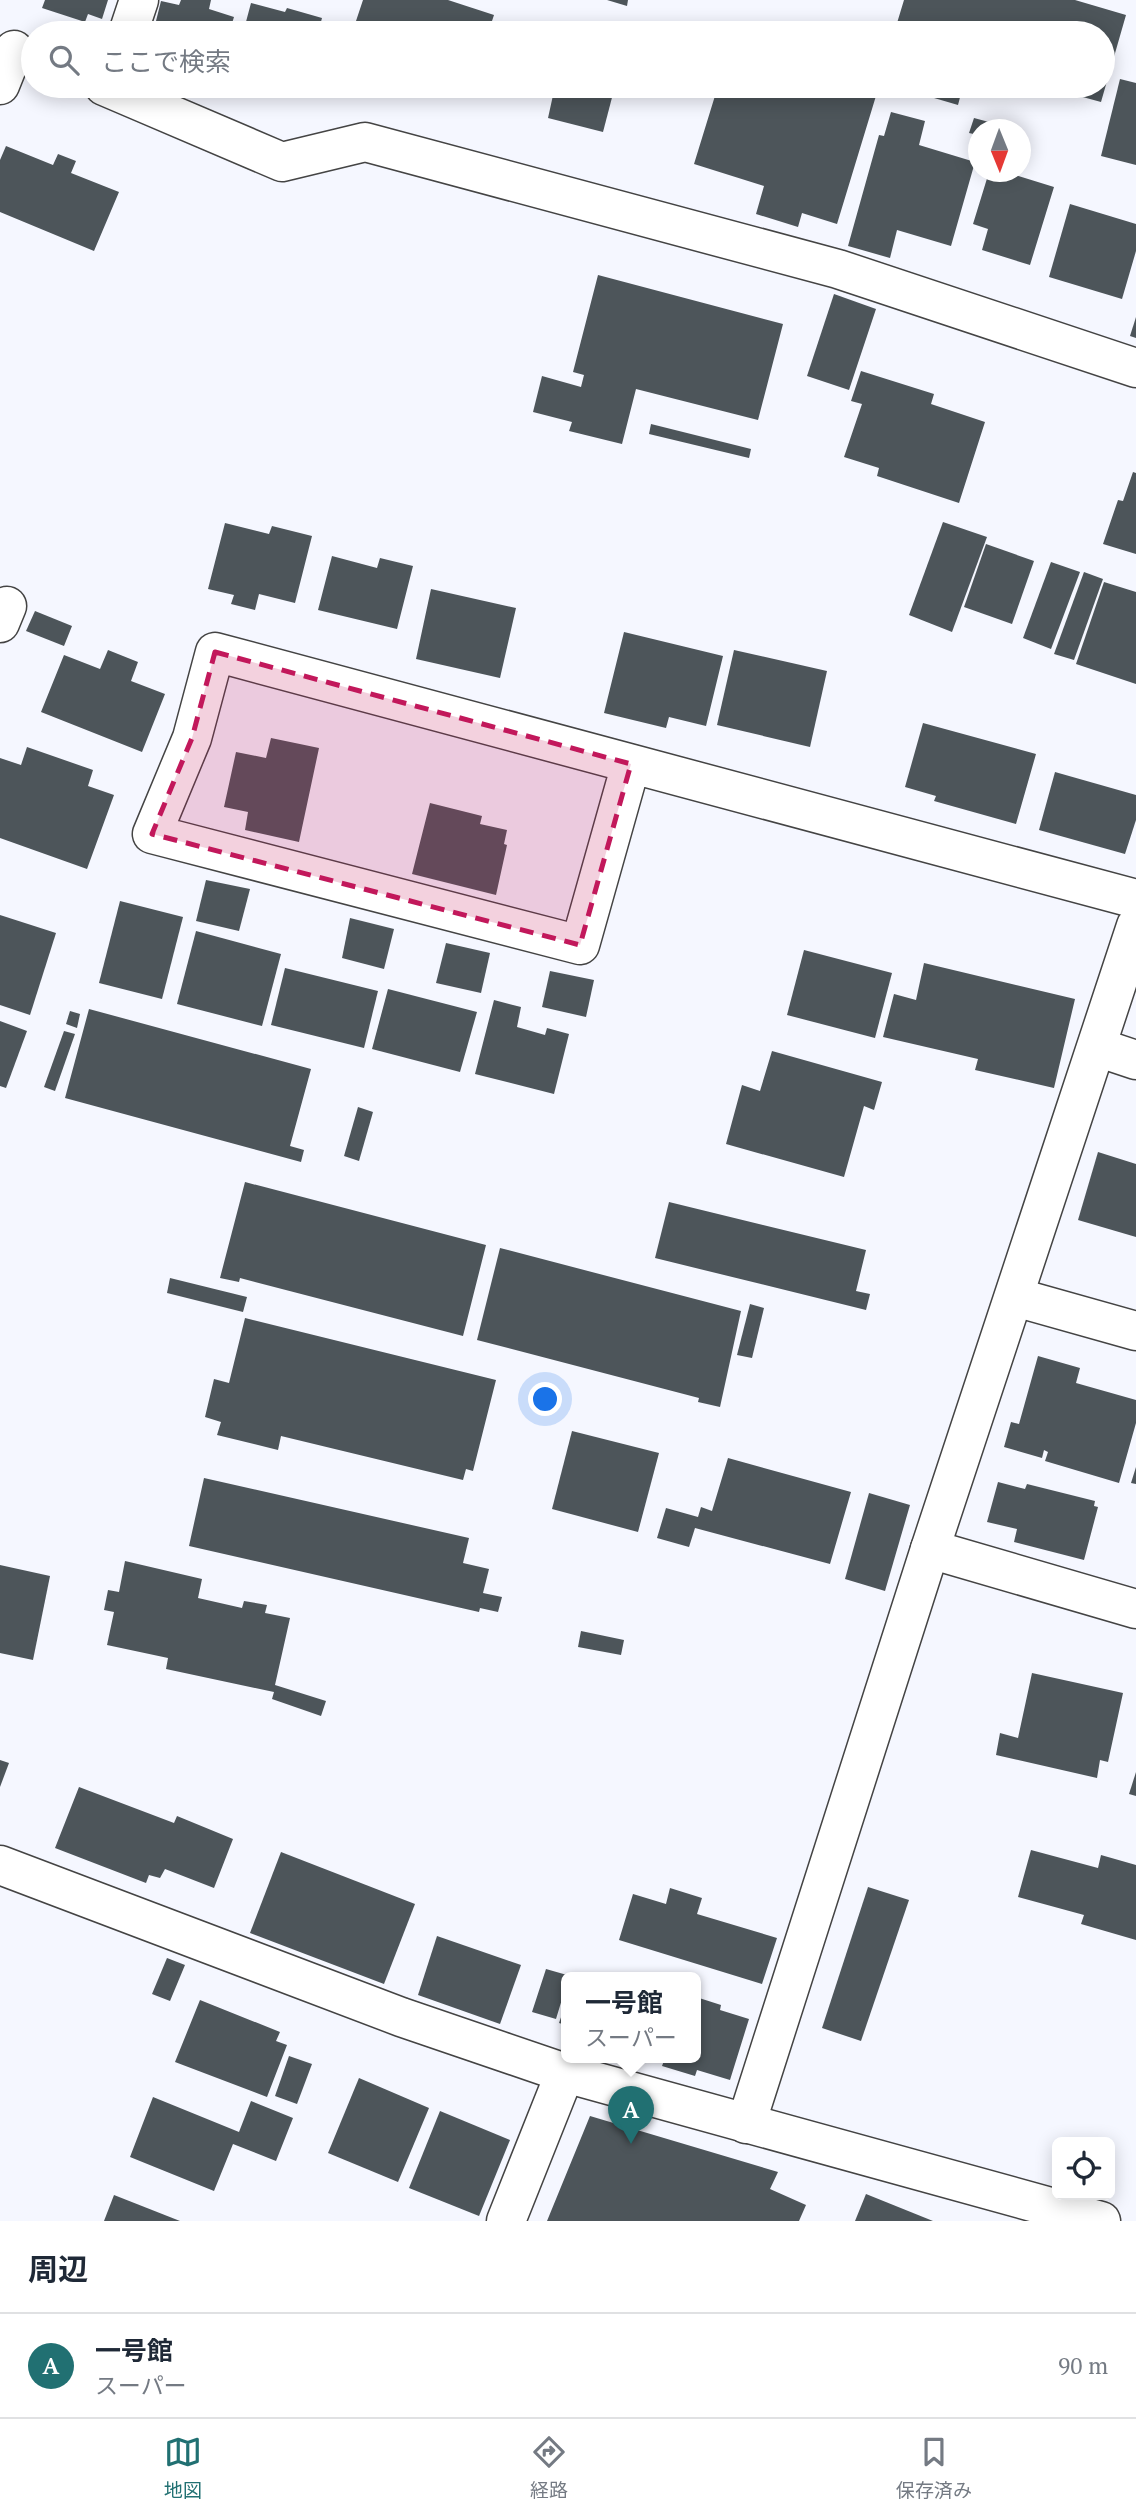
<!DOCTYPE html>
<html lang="ja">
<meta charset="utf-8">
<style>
body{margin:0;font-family:"PT Serif","Noto Sans JP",serif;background:#f6f6f7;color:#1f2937}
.controls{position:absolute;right:21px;bottom:21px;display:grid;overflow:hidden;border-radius:10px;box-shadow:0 4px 18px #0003}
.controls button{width:63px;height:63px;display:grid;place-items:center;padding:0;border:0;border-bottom:2px solid #e0e1e3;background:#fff;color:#1f2937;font:35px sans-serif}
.compass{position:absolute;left:968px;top:119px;width:63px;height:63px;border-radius:50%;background:#fff;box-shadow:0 4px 18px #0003;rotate:179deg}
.you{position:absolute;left:546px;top:1400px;width:24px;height:24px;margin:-18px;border:5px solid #fff;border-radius:50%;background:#1a73e8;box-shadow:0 0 0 10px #1a73e833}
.badge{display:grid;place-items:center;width:46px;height:46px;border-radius:50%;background:#217072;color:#fff;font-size:23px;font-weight:700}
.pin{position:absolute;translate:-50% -58px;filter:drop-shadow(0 2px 4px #0008)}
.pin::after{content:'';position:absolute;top:37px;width:24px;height:21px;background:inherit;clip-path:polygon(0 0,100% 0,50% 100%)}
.popup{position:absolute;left:561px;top:1972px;width:140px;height:91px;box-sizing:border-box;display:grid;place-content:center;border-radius:10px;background:#fff;filter:drop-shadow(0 2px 5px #0005);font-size:23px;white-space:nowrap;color:#747a83}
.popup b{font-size:26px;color:#1f2937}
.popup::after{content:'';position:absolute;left:50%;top:100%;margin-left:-14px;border:14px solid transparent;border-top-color:#fff}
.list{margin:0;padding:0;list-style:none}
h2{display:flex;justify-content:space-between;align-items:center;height:91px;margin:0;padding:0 28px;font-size:30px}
h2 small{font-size:23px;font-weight:400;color:#747a83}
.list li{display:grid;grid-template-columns:46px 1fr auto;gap:21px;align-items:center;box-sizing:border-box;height:105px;padding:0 28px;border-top:2px solid #e0e1e3}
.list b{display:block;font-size:26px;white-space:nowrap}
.list p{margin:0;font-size:23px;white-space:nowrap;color:#747a83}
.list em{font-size:23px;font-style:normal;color:#747a83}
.icon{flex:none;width:38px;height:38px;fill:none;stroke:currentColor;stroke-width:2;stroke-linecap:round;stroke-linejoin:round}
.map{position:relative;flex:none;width:1136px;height:2221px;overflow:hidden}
.search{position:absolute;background:#fff;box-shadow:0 4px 18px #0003;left:21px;right:21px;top:21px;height:77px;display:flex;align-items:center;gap:18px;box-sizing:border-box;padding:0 24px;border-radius:38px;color:#747a83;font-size:26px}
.sheet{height:196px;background:#fff}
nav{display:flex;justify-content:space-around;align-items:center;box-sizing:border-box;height:98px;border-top:2px solid #e0e1e3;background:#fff;font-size:19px;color:#747a83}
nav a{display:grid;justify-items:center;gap:4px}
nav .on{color:#217072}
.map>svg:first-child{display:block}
</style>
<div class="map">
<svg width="1136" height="2221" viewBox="0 0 1136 2221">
<rect width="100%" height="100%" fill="#f5f7ff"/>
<g fill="#4d555a">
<path d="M45 0H108L102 19 88 14 85 22 42 8Z"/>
<path d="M181 0H211L209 9 234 17 229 33H153L161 1 179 5Z"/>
<path d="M363 0H448L494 15 488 33H352Z"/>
<path d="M607 0H628L627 6Z"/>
<path d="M904 0H1075L1126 15 1101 102 1046 87 1103 86V33H894Z"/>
<path d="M251 3 285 12 287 8 322 18 318 33H243Z"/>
<path d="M1120 79 1136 83V165L1101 156Z"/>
<path d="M283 86H302L301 91Z"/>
<path d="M555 86H615L603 132 548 118Z"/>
<path d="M718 86H879L837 224 802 213 798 227 756 214 764 186 694 164Z"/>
<path d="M919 86H963L958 105 917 93Z"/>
<path d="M891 112 925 121 919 145 975 162 951 246 897 230 890 258 848 246 879 135 884 136Z"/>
<path d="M974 118 1015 129V130H978V135L969 133Z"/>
<path d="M6 146 53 165 58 154 76 161 71 173 119 192 94 251 0 212V160Z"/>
<path d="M989 172H1005L1054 187 1030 265 982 250 988 229 973 224Z"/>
<path d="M1070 204 1136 224V251L1122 299 1049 277Z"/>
<path d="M598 275 783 324 758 420 636 389 622 444 569 431 572 422 533 412 542 376 581 387 584 375 573 372Z"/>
<path d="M834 294 876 309 849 390 807 376Z"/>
<path d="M1136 317V338L1130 336Z"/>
<path d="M861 371 934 394 931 404 985 422 959 503 877 476 879 468 844 457 862 404 851 401Z"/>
<path d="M651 424 751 449 749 458 649 434Z"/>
<path d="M1133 472 1136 473V554L1103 544 1118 500 1123 501Z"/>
<path d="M943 522 987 537 952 632 909 615Z"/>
<path d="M225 523 269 534 272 526 312 536 295 603 259 594 255 610 231 604 234 595 208 589Z"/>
<path d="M986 544 1034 561 1012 624 964 607Z"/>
<path d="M332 556 377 568 380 558 413 566 397 629 318 610Z"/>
<path d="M1051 562 1080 572 1051 649 1023 638Z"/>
<path d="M1084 572 1103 579 1074 660 1054 654Z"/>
<path d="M1104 582 1136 592V684L1076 664Z"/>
<path d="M431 589 516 608 500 678 416 659Z"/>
<path d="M35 611 72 626 64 646 26 631Z"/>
<path d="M624 632 723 656 706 726 669 717 666 728 604 713Z"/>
<path d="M108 650 138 662 131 681 165 694 142 752 41 712 64 655 100 669Z"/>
<path d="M734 650 827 671 810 747 717 725Z"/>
<path d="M923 723 1036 754 1016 824 934 801 936 796 905 787Z"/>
<path d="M271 738 319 748 299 842 245 830 248 812 224 807 236 752 266 758Z"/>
<path d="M27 747 93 770 88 786 114 795 87 869 0 838V758L21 765Z"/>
<path d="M1055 772 1136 795V820L1125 854 1039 830Z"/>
<path d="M430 803 482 816 480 824 507 830 504 844 507 845 496 895 412 874Z"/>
<path d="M206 880 250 889 239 931 196 921Z"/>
<path d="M120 901 183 917 162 999 99 983Z"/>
<path d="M0 915 56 933 30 1015 0 1005Z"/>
<path d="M350 918 394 929 384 969 342 958Z"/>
<path d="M196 931 281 954 262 1026 177 1004Z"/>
<path d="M446 943 490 953 481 993 436 983Z"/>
<path d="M804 950 892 973 875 1038 787 1015Z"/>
<path d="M924 963 1075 999 1054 1088 975 1070 978 1059 883 1037 894 994 916 1000Z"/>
<path d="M285 968 378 991 364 1048 271 1025Z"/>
<path d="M550 971 594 980 586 1017 542 1007Z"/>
<path d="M388 989 477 1012 460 1072 372 1049Z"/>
<path d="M494 1000 521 1007 517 1027 545 1035 547 1028 569 1034 554 1094 475 1074Z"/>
<path d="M89 1009 311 1069 290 1146 304 1150 301 1162 65 1098Z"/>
<path d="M70 1011 80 1014 77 1028 66 1024Z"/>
<path d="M0 1021 27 1031 6 1088 0 1086Z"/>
<path d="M64 1031 75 1034 55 1091 44 1087Z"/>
<path d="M772 1051 882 1082 874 1110 864 1106 844 1177 726 1144 742 1085 760 1091Z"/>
<path d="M358 1107 373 1112 359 1161 344 1156Z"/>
<path d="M1098 1152 1136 1164V1237L1078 1220Z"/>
<path d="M245 1182 486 1245 463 1336 240 1278 239 1282 220 1278Z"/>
<path d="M669 1202 866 1250 856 1291 870 1294 866 1310 655 1258Z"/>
<path d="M500 1248 741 1311 720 1407 698 1402 699 1398 477 1340Z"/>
<path d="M170 1278 247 1297 243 1312 167 1293Z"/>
<path d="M750 1304 764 1308 752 1358 737 1355Z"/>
<path d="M245 1318 496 1380 473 1471 466 1469 463 1480 281 1436 278 1450 217 1435 221 1422 205 1417 214 1379 229 1383Z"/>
<path d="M1038 1356 1080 1368 1076 1383 1136 1400V1423L1119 1483 1045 1461 1048 1452 1044 1450 1042 1458 1004 1447 1011 1422 1019 1424Z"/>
<path d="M572 1431 659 1453 638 1532 552 1509Z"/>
<path d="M728 1458 851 1492 830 1564 695 1528 689 1547 657 1538 666 1508 698 1517 701 1507 712 1511Z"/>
<path d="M1136 1467V1484L1131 1483Z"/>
<path d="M204 1478 469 1538 463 1563 489 1569 483 1593 502 1597 498 1612 480 1608 479 1612 189 1546Z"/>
<path d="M998 1482 1025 1489 1027 1484 1095 1501 1094 1506 1098 1507 1084 1560 1014 1542 1017 1529 987 1522Z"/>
<path d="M869 1493 910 1505 885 1591 845 1579Z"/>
<path d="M125 1561 202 1579 198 1598 242 1608 244 1601 267 1605 265 1613 290 1618 275 1685 326 1701 321 1716 272 1699 274 1692 166 1669 168 1658 107 1645 114 1612 104 1610 108 1590 119 1592Z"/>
<path d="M0 1565 50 1576 33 1660 0 1653Z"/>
<path d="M581 1631 624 1640 621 1655 578 1647Z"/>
<path d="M1032 1673 1123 1693 1108 1762 1100 1760 1097 1778 996 1755 1000 1733 1018 1738Z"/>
<path d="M0 1760 9 1763 0 1787Z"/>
<path d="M1136 1772V1796L1129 1794Z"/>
<path d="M79 1787 174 1823 177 1816 233 1839 214 1888 165 1869 160 1878 149 1875 146 1883 55 1848Z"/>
<path d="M1031 1850 1098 1868 1101 1855 1136 1865V1940L1081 1924 1084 1915 1018 1897Z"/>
<path d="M281 1852 415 1904 384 1984 250 1933Z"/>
<path d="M868 1887 909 1900 861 2041 822 2028Z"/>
<path d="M670 1888 702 1898 697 1914 777 1938 762 1984 619 1940 633 1894 666 1904Z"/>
<path d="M437 1936 521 1965 500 2024 418 1995Z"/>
<path d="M167 1958 185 1965 170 2001 152 1994Z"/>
<path d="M546 1969 574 1977 566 1978V1986L556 2019 532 2012Z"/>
<path d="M576 1972 593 1977V1978H574Z"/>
<path d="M696 1997 721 2005 720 2010 749 2019 730 2080 697 2070 695 2076 662 2066 665 2058H696Z"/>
<path d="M200 2000 280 2032 276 2041 287 2045 267 2097 175 2062Z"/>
<path d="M566 2003V2025L559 2023Z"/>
<path d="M289 2056 312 2064 297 2104 275 2096Z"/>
<path d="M359 2078 429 2108 398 2182 328 2153Z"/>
<path d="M153 2097 239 2132 251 2101 293 2118 276 2161 233 2144 214 2191 130 2157Z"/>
<path d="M440 2111 510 2140 479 2216 409 2188Z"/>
<path d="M590 2116 778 2172 770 2189 806 2205 799 2221H547Z"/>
<path d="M866 2194 933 2221H855Z"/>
<path d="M114 2195 180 2221H104Z"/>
</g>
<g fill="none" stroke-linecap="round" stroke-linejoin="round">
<defs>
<g id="minor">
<path d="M128 33 139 0"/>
<path d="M0 85 14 50"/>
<path d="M104 86 282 162 365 142 838 269 1136 368"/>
<path d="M0 623 7 606"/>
<path d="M631 764 580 945 152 834 192 738 215 652 1136 899"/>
<path d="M1097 1047 1136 1060"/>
<path d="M1015 1297 1136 1331"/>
<path d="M930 1549 1136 1609"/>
<path d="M0 1865 401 2017 565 2073 1101 2221"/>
<path d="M746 2124 930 1549 1136 926"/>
<path d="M506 2221 565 2073"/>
</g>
</defs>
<use href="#minor" stroke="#444" stroke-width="41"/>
<use href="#minor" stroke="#fff" stroke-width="38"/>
</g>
<path fill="#c2185b" fill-opacity="0.2" stroke="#c2185b" stroke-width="5" stroke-dasharray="14 9" stroke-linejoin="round" d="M215 652 631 764 580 945 152 834 192 738Z"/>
</svg>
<div class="controls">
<button><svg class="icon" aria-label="locate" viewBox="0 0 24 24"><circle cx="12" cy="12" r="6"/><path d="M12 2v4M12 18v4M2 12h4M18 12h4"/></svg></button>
</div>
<svg class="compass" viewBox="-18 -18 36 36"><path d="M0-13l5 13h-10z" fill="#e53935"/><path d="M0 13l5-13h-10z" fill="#747a83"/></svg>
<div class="you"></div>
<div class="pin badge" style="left:631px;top:2144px">A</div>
<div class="popup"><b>一号館</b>スーパー</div>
<div class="search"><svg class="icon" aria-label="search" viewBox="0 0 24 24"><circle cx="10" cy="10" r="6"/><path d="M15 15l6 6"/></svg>ここで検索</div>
</div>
<section class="sheet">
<h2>周辺<small></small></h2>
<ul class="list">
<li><span class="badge">A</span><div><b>一号館</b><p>スーパー</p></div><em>90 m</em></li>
</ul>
</section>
<nav>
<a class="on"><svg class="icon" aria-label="map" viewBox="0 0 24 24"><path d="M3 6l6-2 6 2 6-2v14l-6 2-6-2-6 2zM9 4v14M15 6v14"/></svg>地図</a>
<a><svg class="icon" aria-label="directions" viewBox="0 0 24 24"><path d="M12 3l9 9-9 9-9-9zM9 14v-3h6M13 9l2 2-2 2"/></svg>経路</a>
<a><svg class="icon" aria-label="saved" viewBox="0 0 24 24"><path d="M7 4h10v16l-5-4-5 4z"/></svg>保存済み</a>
</nav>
